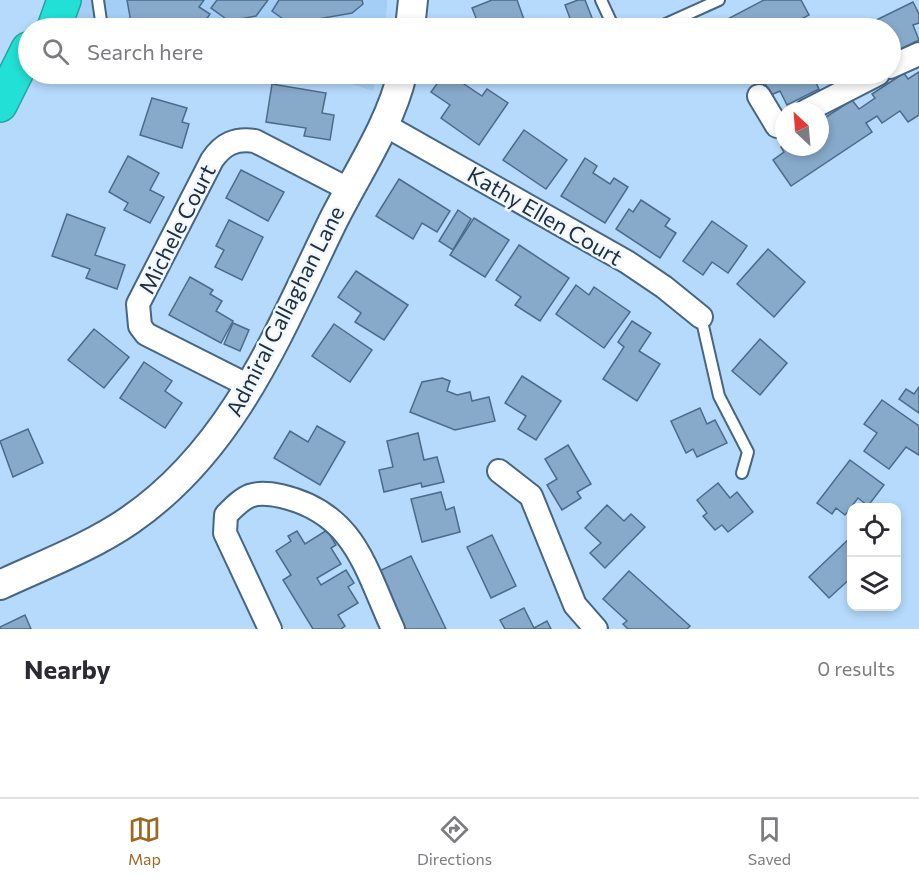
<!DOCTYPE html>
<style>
body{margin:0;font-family:Commissioner,sans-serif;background:#f7f7f7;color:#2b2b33}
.controls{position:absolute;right:18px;bottom:18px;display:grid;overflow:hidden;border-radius:12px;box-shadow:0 3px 9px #0003}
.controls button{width:54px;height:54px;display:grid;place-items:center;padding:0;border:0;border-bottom:2px solid #e1e1e2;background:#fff;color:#2b2b33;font:30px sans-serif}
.compass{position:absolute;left:775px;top:102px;width:54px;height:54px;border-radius:50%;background:#fff;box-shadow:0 3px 9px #0003;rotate:334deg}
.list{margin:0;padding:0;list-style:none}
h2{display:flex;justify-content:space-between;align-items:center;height:78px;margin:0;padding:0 24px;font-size:26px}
h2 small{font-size:20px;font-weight:400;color:#7c7c81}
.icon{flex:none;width:33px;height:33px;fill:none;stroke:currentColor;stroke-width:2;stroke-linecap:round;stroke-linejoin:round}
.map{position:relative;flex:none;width:919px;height:629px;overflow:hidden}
.search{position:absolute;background:#fff;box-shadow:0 3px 9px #0003;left:18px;right:18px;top:18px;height:66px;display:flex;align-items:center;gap:15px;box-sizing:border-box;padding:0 21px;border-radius:33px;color:#7c7c81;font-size:22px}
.sheet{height:168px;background:#fff}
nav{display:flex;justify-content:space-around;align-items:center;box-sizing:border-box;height:84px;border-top:2px solid #e1e1e2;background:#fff;font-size:16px;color:#7c7c81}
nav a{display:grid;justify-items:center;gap:3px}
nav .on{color:#9e6722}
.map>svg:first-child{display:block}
</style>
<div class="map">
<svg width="919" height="629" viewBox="0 0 919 629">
<rect width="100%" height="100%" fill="#b6dafc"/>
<g fill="#a5cef6">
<path d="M74 0H387V8L384 28H71Z"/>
<path d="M323 74H376L373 91Z"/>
</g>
<g fill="#87aacb" stroke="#4b6b8a" stroke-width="1.5">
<path d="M127 0H204L199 7 210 14 202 26 132 28Z"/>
<path d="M217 0H268L256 16 229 21 211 8Z"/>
<path d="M279 0H362L363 4 352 13 290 24 272 11Z"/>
<path d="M492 0H517L526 25 523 26 524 28H480L472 8Z"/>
<path d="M578 0H585L596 28H552L571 21 565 5Z"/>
<path d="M764 0H801L809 15 785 28H720L722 27 720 23Z"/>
<path d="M913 2 919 14V23L913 25 919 40 890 54V28H860Z"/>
<path d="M919 72V115L908 122 900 111 882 123 877 116 866 123 872 132 791 186 773 160 784 152 781 147 784 144V147H820V121L852 100 859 109 875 98 872 94 904 73 908 79Z"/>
<path d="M444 74H449L482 96 487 89 508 103 479 145 441 118 450 105 431 92Z"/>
<path d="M769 74H816L812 75 819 89 787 105 780 91 771 95 762 77Z"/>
<path d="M272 84 326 93 322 113 334 115 330 140 304 136 306 128 266 122Z"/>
<path d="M152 98 187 108 182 122 189 124 182 148 140 135Z"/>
<path d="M524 130 567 160 546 189 503 160Z"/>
<path d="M128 156 159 173 150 190 164 197 150 223 124 210 128 203 109 192Z"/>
<path d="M585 158 597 166 593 173 610 184 614 178 628 187 605 223 561 196Z"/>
<path d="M241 170 284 192 268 221 226 198Z"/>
<path d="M399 179 450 211 437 232 422 223 413 239 376 216Z"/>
<path d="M641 200 670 219 665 226 676 233 660 258 616 229 629 209 633 212Z"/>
<path d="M458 210 471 219 453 250 439 241Z"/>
<path d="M67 214 105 228 95 255 125 265 117 289 86 278 90 269 52 256Z"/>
<path d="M474 218 509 240 485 277 450 255Z"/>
<path d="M229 220 263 237 242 280 215 267 224 250 216 246Z"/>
<path d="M712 221 747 246 728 273 712 262 703 275 683 261Z"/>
<path d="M519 245 569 278 540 321 515 305 521 297 496 280Z"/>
<path d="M768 249 805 282 774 317 737 284Z"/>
<path d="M356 271 408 305 384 340 355 322 361 313 338 297Z"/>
<path d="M190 277 213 290 210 294 222 301 216 311 233 321 221 343 169 315Z"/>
<path d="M576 285 589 295 594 287 630 312 604 348 556 314Z"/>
<path d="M632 321 651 333 639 351 660 364 637 401 603 379 624 347 618 342Z"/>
<path d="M233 323 249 330 240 351 224 344Z"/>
<path d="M334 324 372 350 350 382 312 356Z"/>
<path d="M94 329 129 357 104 388 68 360Z"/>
<path d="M760 339 787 363 760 395 732 371Z"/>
<path d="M144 362 172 381 165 391 182 403 165 428 120 398Z"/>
<path d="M522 376 561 401 536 440 518 429 526 416 505 403Z"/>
<path d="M442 378 450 381 447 391 457 395 470 392 472 401 489 397 495 421 455 430 410 412 422 382Z"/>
<path d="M919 387V413L899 399 906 389 914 394Z"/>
<path d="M882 400 919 426V455L906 447 889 469 864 451 877 433 864 424Z"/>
<path d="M700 408 707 424 715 420 727 443 697 457 693 449 686 453 671 421Z"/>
<path d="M317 426 345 442 320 485 274 458 290 431 308 442Z"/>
<path d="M28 429 43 463 13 477 0 441Z"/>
<path d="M418 433 424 460 437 457 444 482 422 487 421 483 384 492 379 470 393 467 387 441Z"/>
<path d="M568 445 591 484 577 492 581 498 562 510 547 485 557 479 545 459Z"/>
<path d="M850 460 884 485 868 506 858 498 845 515 836 508 832 514 817 503Z"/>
<path d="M718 483 730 498 737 492 753 512 728 532 722 525 715 530 703 516 707 513 697 500Z"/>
<path d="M441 492 446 510 454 507 460 532 422 542 411 499Z"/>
<path d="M607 505 624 521 631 514 645 527 605 568 590 553 601 543 585 528Z"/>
<path d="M327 530 336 545 331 548 341 564 317 578 321 585 346 570 354 583 348 587 358 603 338 615 345 626 341 629H313L283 580 291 575 276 551 291 541 288 536 297 531 305 544Z"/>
<path d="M492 535 516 586 491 598 467 547Z"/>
<path d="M852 536V577L829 598 809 577Z"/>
<path d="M411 556 446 629H402L375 573Z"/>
<path d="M629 571 690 626 687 629H628L623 624 627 621 603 599Z"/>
<path d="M524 608 534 628 547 621 551 629H505L500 620Z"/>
<path d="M25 615 31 629H0V627Z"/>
</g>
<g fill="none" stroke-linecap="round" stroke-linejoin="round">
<defs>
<g id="service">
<path d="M98 0 102 28"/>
<path d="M601 0 614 28"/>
<path d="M657 28 719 0"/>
<path d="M701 317 719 396 748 452 742 473"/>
</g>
<g id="minor">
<path d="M890 67 919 54"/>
<path d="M759 96 777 126 784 123"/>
<path d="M806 111 878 74"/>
<path d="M383 124 627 262 664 287 701 317"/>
<path d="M251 387 146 334 140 326 138 304 212 160C223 144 235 138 255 141L348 189"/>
<path d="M499 471 531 496 575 605 596 629"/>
<path d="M270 629 225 533 226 515C245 495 253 490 281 496 355 513 365 568 393 629"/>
</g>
<g id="tertiary">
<path d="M410 28 413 0"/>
<path d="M0 585C43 565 91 547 130 520 233 449 278 334 331 225 354 178 391 124 402 74"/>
</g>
<g id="motorway">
<path d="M54 28 64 0"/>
<path d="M0 105 28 49"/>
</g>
</defs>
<use href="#service" stroke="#466684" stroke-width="14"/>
<use href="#minor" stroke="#466684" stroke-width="26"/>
<use href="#tertiary" stroke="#466684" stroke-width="32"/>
<use href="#motorway" stroke="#22a29f" stroke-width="36"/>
<use href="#service" stroke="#fff" stroke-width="10"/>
<use href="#minor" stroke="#fff" stroke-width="22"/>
<use href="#tertiary" stroke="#fff" stroke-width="28"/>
<use href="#motorway" stroke="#22e0d5" stroke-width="33"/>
</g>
<g text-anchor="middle" stroke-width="5" stroke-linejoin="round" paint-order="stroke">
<g font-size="22" fill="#212e3c" stroke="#f0f7fe">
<text transform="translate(545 216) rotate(30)" y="8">Kathy Ellen Court</text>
<text transform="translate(177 229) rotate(-63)" y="8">Michele Court</text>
<text transform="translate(285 311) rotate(-63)" y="8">Admiral Callaghan Lane</text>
</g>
</g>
</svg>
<div class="controls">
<button><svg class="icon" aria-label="locate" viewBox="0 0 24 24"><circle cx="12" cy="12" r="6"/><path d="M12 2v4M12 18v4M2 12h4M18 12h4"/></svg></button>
<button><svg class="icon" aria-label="layers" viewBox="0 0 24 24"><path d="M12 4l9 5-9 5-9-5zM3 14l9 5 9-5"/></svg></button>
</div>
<svg class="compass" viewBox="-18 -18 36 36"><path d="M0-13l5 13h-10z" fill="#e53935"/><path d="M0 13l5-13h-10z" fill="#7c7c81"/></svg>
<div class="search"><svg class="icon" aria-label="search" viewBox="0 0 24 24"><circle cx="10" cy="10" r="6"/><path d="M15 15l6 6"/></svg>Search here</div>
</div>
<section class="sheet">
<h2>Nearby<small>0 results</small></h2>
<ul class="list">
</ul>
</section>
<nav>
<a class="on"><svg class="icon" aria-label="map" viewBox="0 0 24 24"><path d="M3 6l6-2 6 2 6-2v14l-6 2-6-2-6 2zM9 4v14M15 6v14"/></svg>Map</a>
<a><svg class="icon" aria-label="directions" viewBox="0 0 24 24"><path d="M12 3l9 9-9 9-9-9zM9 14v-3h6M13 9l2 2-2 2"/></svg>Directions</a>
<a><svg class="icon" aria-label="saved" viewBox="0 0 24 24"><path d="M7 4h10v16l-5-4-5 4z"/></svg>Saved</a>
</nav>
